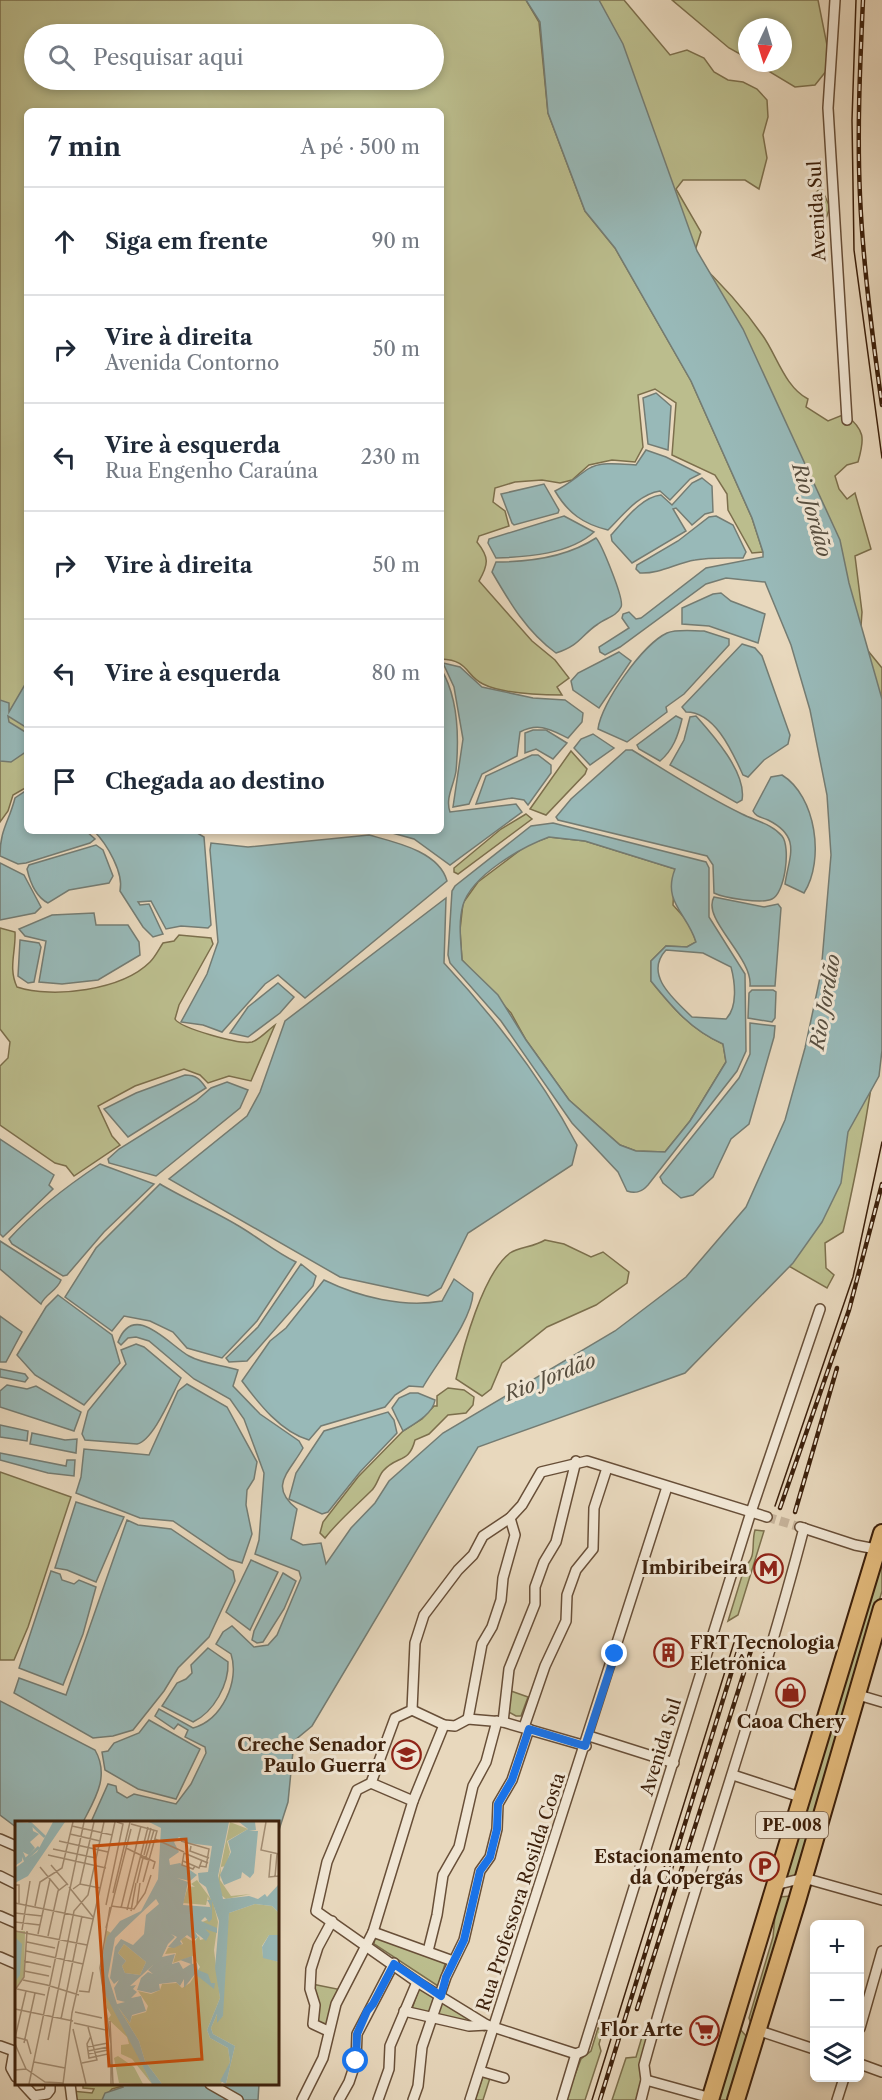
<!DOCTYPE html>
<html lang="pt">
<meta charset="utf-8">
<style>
body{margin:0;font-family:"Libre Caslon Text",serif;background:#f2f2f3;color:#1f2937}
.controls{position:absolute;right:18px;bottom:18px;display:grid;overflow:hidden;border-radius:9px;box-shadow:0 3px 9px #0003}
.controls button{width:54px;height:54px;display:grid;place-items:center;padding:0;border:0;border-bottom:2px solid #e0e1e3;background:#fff;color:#1f2937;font:30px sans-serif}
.compass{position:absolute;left:738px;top:18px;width:54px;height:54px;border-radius:50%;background:#fff;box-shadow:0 3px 9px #0003;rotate:184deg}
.stop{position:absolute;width:18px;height:18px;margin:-14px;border:4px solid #1a73e8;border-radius:50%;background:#fff}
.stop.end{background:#1a73e8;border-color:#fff;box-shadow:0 2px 6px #0008}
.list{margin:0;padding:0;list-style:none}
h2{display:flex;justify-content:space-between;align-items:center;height:78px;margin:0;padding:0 24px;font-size:26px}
h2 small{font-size:20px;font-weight:400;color:#747a83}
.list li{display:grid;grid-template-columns:39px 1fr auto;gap:18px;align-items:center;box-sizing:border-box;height:108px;padding:0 24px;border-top:2px solid #e0e1e3}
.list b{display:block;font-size:22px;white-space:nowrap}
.list p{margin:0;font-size:20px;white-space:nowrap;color:#747a83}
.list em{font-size:20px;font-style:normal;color:#747a83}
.icon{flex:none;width:33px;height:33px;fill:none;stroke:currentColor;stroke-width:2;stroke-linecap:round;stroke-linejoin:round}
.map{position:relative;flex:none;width:882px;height:2100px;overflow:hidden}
.search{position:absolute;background:#fff;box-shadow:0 3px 9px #0003;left:24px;top:24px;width:420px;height:66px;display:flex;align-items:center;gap:15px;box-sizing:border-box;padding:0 21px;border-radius:33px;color:#747a83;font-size:22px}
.panel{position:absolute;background:#fff;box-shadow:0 3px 9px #0003;left:24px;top:108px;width:420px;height:726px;border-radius:9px}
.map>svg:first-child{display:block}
</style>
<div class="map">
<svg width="882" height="2100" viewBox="0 0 882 2100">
<rect width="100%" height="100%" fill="#e8d8bd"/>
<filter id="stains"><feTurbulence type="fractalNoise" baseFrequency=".00333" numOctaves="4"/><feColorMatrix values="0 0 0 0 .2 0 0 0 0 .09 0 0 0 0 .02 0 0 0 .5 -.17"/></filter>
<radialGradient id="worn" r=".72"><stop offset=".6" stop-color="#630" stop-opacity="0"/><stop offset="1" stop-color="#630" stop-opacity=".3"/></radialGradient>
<g fill="#bbbd8d" stroke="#7c6f4c" stroke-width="1.5" fill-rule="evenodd">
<path d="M0 0H526L539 22 548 113 585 211 615 248 691 381 752 518 763 552 752 553 728 510 727 494 715 475 672 455 676 403 655 389 638 395 643 447 635 462 612 460 589 465 572 480 560 483 542 480 515 482 495 488 493 502 505 511 509 526 479 536 477 542C489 557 489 564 479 581L532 641 555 660 569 678 557 687 562 695C540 695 503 694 483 684 465 675 469 660 441 659V111H27V787L13 795 8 811 0 822ZM34 34H434V80H34Z"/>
<path d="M588 0H624L670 55 687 50 704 58 714 72 728 80 743 82 757 89 767 100 768 117 763 135 767 158 759 189 745 180H683L676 189 701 232 693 257C719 281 743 307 763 336 777 356 785 387 808 399L806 407 828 421 845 414C865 430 865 438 858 462L847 465 835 476 839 489 847 499 855 493 871 549 855 556 862 612 860 641 882 668V788L860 682 835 592 834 560 815 507 669 216 601 27Z"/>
<path d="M672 0H818L831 65 815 85 795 87 755 63H783V27H747V58L729 48Z"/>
<path d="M821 188 830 207 824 224 815 218 814 194Z"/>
<path d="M571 751 587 769 585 774 546 815 530 809Z"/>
<path d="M526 814 532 819 458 874 454 872V868L501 829Z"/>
<path d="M549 837 585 841 675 869 673 905 690 924 696 942 687 947 666 946 651 961V981C672 1007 691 1030 723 1044L726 1062 690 1121 665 1152 636 1151 620 1145 569 1100 526 1040 511 1013 462 960 460 930 463 903 478 882 527 845Z"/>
<path d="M0 928 15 932C16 952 8 968 17 987 53 999 122 990 150 962 155 957 159 949 163 943L174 941 179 935 211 938 213 944 179 1005 175 1019C180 1028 240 1045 252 1042 259 1040 268 1030 275 1025L251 1081 229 1076 208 1083 200 1075 184 1069 135 1086 98 1106 112 1136 120 1145 74 1176 66 1166 55 1163 0 1125V1066L8 1058 10 1042 0 1029Z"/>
<path d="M882 1000C875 1079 860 1155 843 1232L825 1243 826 1268 834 1275 827 1288 780 1261Z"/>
<path d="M545 1240 564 1244 591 1257 603 1252 629 1272 627 1283 596 1305 547 1327 502 1363 491 1389 482 1396 456 1379C463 1348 483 1273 510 1253 519 1247 534 1247 545 1240Z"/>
<path d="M448 1388 464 1390 474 1397 473 1405 466 1413 448 1415 429 1434 415 1440C409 1464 397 1455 383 1471 378 1477 377 1486 371 1491 356 1506 339 1520 325 1538L320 1533 323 1522 358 1477 403 1431 422 1419 434 1406H437V1396Z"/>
<path d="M0 1472 71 1497 28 1627 14 1660H0Z"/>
<path d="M755 1530 764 1531 738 1615 728 1621 745 1566C757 1557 751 1543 755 1530Z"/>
<path d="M882 1555V1591L799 1877 781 1880Z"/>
<path d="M511 1691 528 1697 521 1716H516L507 1711Z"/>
<path d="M790 1896 751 2024 749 2018 773 1937 776 1905 780 1897Z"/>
<path d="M375 1937 446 1961 438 1986 374 1944Z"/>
<path d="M312 1984 342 1990 327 2029 315 2024Z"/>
<path d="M422 1987 480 2027 485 2031 412 2009 419 1988Z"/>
<path d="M598 2028 603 2030 599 2044 601 2051 585 2100H565L581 2059 591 2051Z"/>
<path d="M739 2028 747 2037 727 2100H717Z"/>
<path d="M644 2030 648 2032 640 2068 643 2081 637 2100H612L626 2058 636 2057Z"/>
<path d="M483 2076 490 2078 483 2100H475Z"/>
<path d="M83 2084H121L123 2086 112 2089 102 2100H74L72 2091 92 2093 94 2089 83 2088Z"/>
</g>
<g fill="#98b9b8" stroke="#747c73" stroke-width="1.5" fill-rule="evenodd">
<path d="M526 0H599L623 44 697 251 743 329 840 540 849 583 882 699V1050L879 1076 848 1132 841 1183 822 1222 793 1263 685 1373 478 1447 312 1726 294 1741 288 1802 278 1833V1822H91L108 1784 116 1786 117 1792 127 1798 134 1794 176 1804 191 1784 206 1753 205 1747 185 1737 188 1730 178 1724 174 1729 155 1716 159 1709 193 1728C222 1720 240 1681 231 1654L216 1644 223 1632 232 1626 254 1647 268 1645 277 1635 301 1578 299 1571 255 1554 259 1540 264 1473 244 1419 230 1399 194 1379 149 1341 136 1337 128 1338 121 1345 118 1342C134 1300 170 1346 189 1356 203 1364 223 1365 238 1370L233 1386 260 1414 299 1441 303 1448C289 1473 268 1486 297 1509L291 1539 303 1545 321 1543 326 1564 351 1528 375 1503 389 1481 443 1433 615 1331 686 1277 746 1207 785 1120 805 1048 821 973 831 855 827 795 810 710 791 645 765 582 726 578 706 584 620 647 605 655 600 652 599 647 629 628 622 618 623 614 629 612 636 619 641 618 706 568 763 557V552L752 518 691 381 615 248 585 211 548 113 540 22Z"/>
<path d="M656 393 671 406 668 450 648 444 643 398Z"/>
<path d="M646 450 666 457 700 474 690 479 670 500 660 491C639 494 623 515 608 530 583 524 568 513 555 491 568 485 576 477 588 469 600 461 621 464 636 465Z"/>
<path d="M702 478 712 486 713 512 705 514 692 525 676 508 673 509 686 531 632 563 612 541 611 535C624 521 641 497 661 495L672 505 692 483Z"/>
<path d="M544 484 559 510 558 513 514 525 512 523 501 494Z"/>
<path d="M564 516 594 532C570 554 528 557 496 558L488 543 489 539Z"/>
<path d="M716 516 733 525 746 552 743 558C727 558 710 557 695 560 676 563 660 574 640 573L636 569 637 565 678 541 709 517Z"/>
<path d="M596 538C601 543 625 600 621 607 617 616 606 618 598 624 581 635 581 645 556 653 527 632 510 603 492 572L496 562C531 562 567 557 596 538Z"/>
<path d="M721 593 731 601 765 614 758 643 709 626 682 624V608L713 594Z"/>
<path d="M704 631 729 639V645L684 694 666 707 667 712 627 742 598 729C601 703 643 644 667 633 677 629 692 631 704 631Z"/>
<path d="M742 644 755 648 762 656 790 735 788 744 764 760 748 777 743 775C732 751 715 712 686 712L682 707Z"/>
<path d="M619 652 631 661 599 708 573 690 571 681 578 673Z"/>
<path d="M443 663 460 667 482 687 533 698 565 700 583 713 582 722 568 738C551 730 539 722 520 732L517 756 482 774 469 804 453 807 463 739 454 687Z"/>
<path d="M441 669C458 697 459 739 456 771 454 785 445 798 450 812L516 804 522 812 450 865 414 839 385 831H441Z"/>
<path d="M27 681V728L8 716 9 722 27 733V751L11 762 0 761V700L9 703V712Z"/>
<path d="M676 716 682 719C678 736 673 750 660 761L639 749 637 745Z"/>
<path d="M696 716C713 735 747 773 742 800L737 803 670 765 684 740 690 717Z"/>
<path d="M533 730H546L567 743 553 759 536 749 525 753V733Z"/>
<path d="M593 734 614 748 590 765 574 748 581 739Z"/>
<path d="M626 750H632C668 772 704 796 742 814 756 821 772 824 782 836 791 847 785 893 772 899 762 904 724 898 714 893L713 865 707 856 558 820 556 817 571 799Z"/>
<path d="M532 755H538L551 765V773L528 805 524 800 512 798 476 804 486 776Z"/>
<path d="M782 775C816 796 825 860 804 893L785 884C789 856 802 837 768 820 761 817 756 817 753 811L771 777Z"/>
<path d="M27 790V831H86L95 839 90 843 26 863 18 864 0 856C0 829 9 822 15 798Z"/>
<path d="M553 823 706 862 709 868V917L745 974 746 1051 737 1071 648 1185C642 1192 636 1194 627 1191L618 1172 572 1123 501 1021 450 963 448 955 452 891 455 886 531 826ZM549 837 585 841 675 869C662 902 687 913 696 942L687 947 666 946 651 961V981C672 1007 691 1030 723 1044L726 1062 690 1121 665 1152 636 1151 620 1145 569 1100 526 1040 498 995 462 960C461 942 458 923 463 905 472 875 522 847 549 837ZM666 950 703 953 731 967C735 982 738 1007 726 1019L692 1017C675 1000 643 975 666 950Z"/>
<path d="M94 831H194L204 837 211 925 208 928 181 926 166 929 151 901 138 902 140 905 149 904 163 934 153 937 143 927 120 891C124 873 107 844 94 831Z"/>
<path d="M369 835C394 842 439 851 447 881L305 998 278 975 265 984 222 1032 203 1025 181 1022 207 974 218 942 210 850 211 843 248 847Z"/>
<path d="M96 845 103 850 113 876 109 883 69 890 48 903C36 897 30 882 27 869L29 865Z"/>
<path d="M0 863 24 875 41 907 35 913 0 920Z"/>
<path d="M714 897 764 907 778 904 781 908 775 986H750C753 957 701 919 714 897Z"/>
<path d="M446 898 444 963C495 1018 542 1079 577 1145L572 1165 468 1233 441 1288 428 1296 340 1277 169 1179 247 1116 260 1092 285 1021Z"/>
<path d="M94 913 96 925H128L139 942 140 955 98 980 62 984 39 982 46 941 25 936 19 929 52 915Z"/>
<path d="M20 940 39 943 41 947 34 982 28 983 18 976Z"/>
<path d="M278 983 294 997 280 1013 248 1037 230 1033 248 1007Z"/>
<path d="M752 990H773L776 992 775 1018 772 1022 748 1018 749 993Z"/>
<path d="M750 1023 775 1026 774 1037 749 1124 731 1139 713 1177 693 1195 681 1198 663 1183 660 1177 739 1078 750 1054Z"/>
<path d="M185 1075C196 1075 200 1079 206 1088L128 1137 104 1109 136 1093Z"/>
<path d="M227 1082 248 1090 240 1108 156 1176 109 1163 108 1159 119 1149 196 1101 211 1088Z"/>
<path d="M0 1139 54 1175 49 1185 53 1189 3 1237 0 1234Z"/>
<path d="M100 1164 154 1184 104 1232 67 1275 63 1276 12 1244 9 1239C36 1209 67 1186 100 1164Z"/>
<path d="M160 1184C185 1199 212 1210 237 1225 258 1237 275 1252 296 1262L257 1321 222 1358 187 1348 173 1332 150 1321 124 1316 112 1331 65 1297 96 1248Z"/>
<path d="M0 1241 61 1280C57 1291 45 1294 41 1304L0 1269Z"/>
<path d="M301 1264 316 1276 313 1286 247 1361 229 1362 226 1358 258 1327Z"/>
<path d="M454 1279 473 1293C472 1321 437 1362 423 1387L409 1386 395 1395 385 1407 321 1426 309 1440C281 1432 259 1404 242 1381L270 1341 286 1328 324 1280C359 1297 403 1308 442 1301Z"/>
<path d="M58 1295 112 1335 120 1363 84 1405 35 1375 17 1355 46 1307Z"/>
<path d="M0 1316 22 1332 6 1362H0Z"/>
<path d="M136 1344 144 1347 181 1378C172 1394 154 1440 137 1444L85 1440 82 1434 88 1411 126 1364 121 1350Z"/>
<path d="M0 1369 25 1374 28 1378 25 1382 0 1377Z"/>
<path d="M187 1384 227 1407 257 1462 254 1479 247 1490 246 1505 252 1534 242 1563 229 1559 173 1521 140 1518 76 1493 81 1477 84 1449 149 1455 178 1391Z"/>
<path d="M7 1385 27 1389 36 1386 81 1412 74 1431 0 1407V1391Z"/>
<path d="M410 1393H418L435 1400C433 1414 414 1424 403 1431L392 1408 399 1398Z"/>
<path d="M388 1412 394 1420 397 1433 360 1472 328 1512 322 1514 289 1499 296 1473 324 1431Z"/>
<path d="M0 1425 28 1431 27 1441 0 1437Z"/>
<path d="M32 1433 65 1440 77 1439 76 1453 30 1444Z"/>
<path d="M0 1453 66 1466 67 1460H75L74 1476 48 1473 0 1460Z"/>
<path d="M76 1502 124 1517 96 1582 67 1570 55 1568Z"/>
<path d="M127 1520 138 1525 171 1529 233 1571 235 1581 209 1637 178 1668 164 1691 133 1730 113 1736 93 1738 14 1693 19 1678 66 1695Z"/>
<path d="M251 1560 278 1572 250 1630 226 1612Z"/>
<path d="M51 1571 60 1574 62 1580 74 1584 79 1580 96 1587 83 1634 63 1685 19 1668Z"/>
<path d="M283 1573 296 1581 284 1609 263 1642 257 1643 252 1640 254 1631Z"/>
<path d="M208 1648 228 1662C229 1684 214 1712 193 1722L162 1706 177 1683 186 1679 192 1673 191 1665Z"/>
<path d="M0 1701 95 1750C110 1776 95 1799 83 1822H16V1827L0 1815Z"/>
<path d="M149 1720 200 1749 176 1799 138 1789 105 1770 102 1752 108 1751 114 1743 139 1733Z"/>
<path d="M121 2084H259L258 2100H102L105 2093 123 2087Z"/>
</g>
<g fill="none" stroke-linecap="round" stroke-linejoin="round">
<path stroke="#c6b39a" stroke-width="9" stroke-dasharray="9 4.5" stroke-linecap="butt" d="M767 1517 800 1527"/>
<defs>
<g id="street">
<path d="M835 0 828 108 847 420"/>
<path d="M800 1527 855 1545 881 1550"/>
<path d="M855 1694 882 1702"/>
<path d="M412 1710 444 1725 455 1726 468 1719 503 1722 586 1746"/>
<path d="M468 1719 482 1644 492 1627 501 1600 503 1578 515 1535 510 1518"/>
<path d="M503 1722 509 1669 535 1604V1587L544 1562 556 1542 576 1461"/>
<path d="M524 1727 545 1666 566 1621 567 1595 576 1570 593 1549 594 1508 607 1468"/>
<path d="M589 1736 674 1763"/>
<path d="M733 1775 800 1797"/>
<path d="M371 1783 413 1801"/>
<path d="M0 1839 16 1846"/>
<path d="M0 1876 16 1884"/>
<path d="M775 1885 804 1878 882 1900"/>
<path d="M0 1916 16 1923"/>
<path d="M373 1932 413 1801 444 1725"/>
<path d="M428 1951 437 1915 443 1875 459 1847 473 1786 486 1762 497 1721"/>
<path d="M0 1957 16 1964"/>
<path d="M404 2011 469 2026 487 2025"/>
<path d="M860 2028 882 1951"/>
<path d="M757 2030 814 2049"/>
<path d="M328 2031 313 2024 315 2005 310 1989 311 1969 318 1947 332 1921"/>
<path d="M0 2046 14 2051 11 2068 16 2077"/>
<path d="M576 2054 487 2025 417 1982 316 1911 327 1862 357 1790 371 1783 395 1718 412 1710 415 1643 424 1615 458 1570 473 1555 483 1536 510 1518 522 1505 541 1472 587 1461 767 1517"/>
<path d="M576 2054 583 2051 751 1512 820 1309"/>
<path d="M860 2064 882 2072"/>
<path d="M480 2071 504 2078"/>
<path d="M646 2080 711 2098"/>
<path d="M23 2084 34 2096 47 2094 50 2090V2084"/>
<path d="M70 2084 72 2100"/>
<path d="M210 2084 238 2100"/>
<path d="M302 2100 323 2058 336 2004 373 1932 453 1961"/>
<path d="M339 2100 349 2082 356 2061 357 2034 394 1963"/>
<path d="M378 2100 389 2069 390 2046 417 1982"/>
<path d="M413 2100 418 2086 422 2047 446 1977 464 1940 480 1871 490 1857 497 1829 498 1804 512 1780 529 1729"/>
<path d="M470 2100 667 1487"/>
<path d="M562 2100 576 2054"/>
<path d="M641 2100 646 2080 644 2065C693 1885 757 1709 804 1528"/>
<path d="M837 2100 844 2078"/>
</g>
<g id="highway">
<path d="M710 2100 882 1533"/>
<path d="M736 2100 797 1901 882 1608"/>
</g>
</defs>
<use href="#street" stroke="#684f38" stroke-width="12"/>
<use href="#highway" stroke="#3d210c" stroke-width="20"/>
<use href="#street" stroke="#f0e6d4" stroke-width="9"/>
<use href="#highway" stroke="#e4bc7e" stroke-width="16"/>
<g stroke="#3d210c" stroke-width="1.5">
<path d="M856 0 852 120 854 250 882 458"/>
<path d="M775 1506 853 1277 882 1142"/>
<path d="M592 2100 736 1636"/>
</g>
<defs>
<g id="rail">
<path d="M863 0C860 65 857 131 860 196 863 266 872 335 882 405"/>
<path d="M780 1508 849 1310 882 1184"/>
<path d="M795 1512 837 1368"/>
<path d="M637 2009 754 1641"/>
<path d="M600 2100 742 1638"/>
</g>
</defs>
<use href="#rail" stroke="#3d210c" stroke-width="4.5"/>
<use href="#rail" stroke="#f0e6d4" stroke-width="2" stroke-dasharray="7" stroke-linecap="butt"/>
</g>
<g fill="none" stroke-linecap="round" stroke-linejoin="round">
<path stroke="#1a73e8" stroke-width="8" d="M356 2061 357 2034 367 2011 373 2004 394 1964 441 1996 446 1977 464 1940 480 1871 490 1857 497 1829 498 1804 512 1780 529 1729 585 1746 615 1654"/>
</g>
<defs>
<symbol id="metro-ring" viewBox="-11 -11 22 22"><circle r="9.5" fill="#f0e6d4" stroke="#8f2418" stroke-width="1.5"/><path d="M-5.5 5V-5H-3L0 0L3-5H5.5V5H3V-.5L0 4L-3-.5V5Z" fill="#8f2418"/></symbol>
<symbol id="building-ring" viewBox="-11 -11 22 22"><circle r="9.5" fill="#f0e6d4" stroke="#8f2418" stroke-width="1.5"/><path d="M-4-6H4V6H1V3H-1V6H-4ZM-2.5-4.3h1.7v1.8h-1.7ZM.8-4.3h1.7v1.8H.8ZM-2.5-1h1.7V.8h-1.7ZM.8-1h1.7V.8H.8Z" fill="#8f2418"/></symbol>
<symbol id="shop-ring" viewBox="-11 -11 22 22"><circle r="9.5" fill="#f0e6d4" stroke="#8f2418" stroke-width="1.5"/><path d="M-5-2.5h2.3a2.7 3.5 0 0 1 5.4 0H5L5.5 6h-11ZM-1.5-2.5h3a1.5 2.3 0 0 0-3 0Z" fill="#8f2418"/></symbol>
<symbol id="school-ring" viewBox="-11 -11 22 22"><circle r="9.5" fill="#f0e6d4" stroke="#8f2418" stroke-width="1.5"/><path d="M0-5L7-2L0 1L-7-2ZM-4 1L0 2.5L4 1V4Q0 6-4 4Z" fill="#8f2418"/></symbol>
<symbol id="parking-ring" viewBox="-11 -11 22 22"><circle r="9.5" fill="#f0e6d4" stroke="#8f2418" stroke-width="1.5"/><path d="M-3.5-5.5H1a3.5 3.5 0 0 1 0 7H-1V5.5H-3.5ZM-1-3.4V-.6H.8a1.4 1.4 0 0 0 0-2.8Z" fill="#8f2418"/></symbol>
<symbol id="supermarket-ring" viewBox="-11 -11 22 22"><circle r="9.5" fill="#f0e6d4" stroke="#8f2418" stroke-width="1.5"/><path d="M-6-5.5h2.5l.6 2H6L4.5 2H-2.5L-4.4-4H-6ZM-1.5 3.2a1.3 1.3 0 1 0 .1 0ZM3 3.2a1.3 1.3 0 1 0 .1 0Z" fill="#8f2418"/></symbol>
</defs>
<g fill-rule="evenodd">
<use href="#metro-ring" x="752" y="1552" width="33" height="33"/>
<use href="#building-ring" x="652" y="1636" width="33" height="33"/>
<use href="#shop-ring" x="774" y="1676" width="33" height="33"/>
<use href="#school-ring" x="390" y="1738" width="33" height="33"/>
<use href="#parking-ring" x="748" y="1850" width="33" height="33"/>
<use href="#supermarket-ring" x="688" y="2014" width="33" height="33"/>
</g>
<g text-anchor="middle" stroke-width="6" stroke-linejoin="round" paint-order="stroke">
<rect fill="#f0e6d4" stroke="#735c48" stroke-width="1.5" x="756" y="1812" width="72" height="26" rx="4.5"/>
<g font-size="16" font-weight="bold" fill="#3d210c">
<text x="792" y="1831">PE-008</text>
</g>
<g font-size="18" fill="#3d210c" stroke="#f0e6d4">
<text transform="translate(817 211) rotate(-93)" y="6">Avenida Sul</text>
<text transform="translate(661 1747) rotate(-73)" y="6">Avenida Sul</text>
<text transform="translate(521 1892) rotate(-72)" y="6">Rua Professora Rosilda Costa</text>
</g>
<g font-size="18" font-weight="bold" fill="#3d210c" stroke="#f0e6d4" text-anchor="end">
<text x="748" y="1574">Imbiribeira</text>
<text x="690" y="1649" text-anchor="start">FRT Tecnologia<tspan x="690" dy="21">Eletrônica</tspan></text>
<text x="791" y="1728" text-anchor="middle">Caoa Chery</text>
<text x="386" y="1751">Creche Senador<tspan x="386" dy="21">Paulo Guerra</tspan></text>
<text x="743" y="1863">Estacionamento<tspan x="743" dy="21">da Copergás</tspan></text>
<text x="683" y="2036">Flor Arte</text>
</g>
<g font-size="20" font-style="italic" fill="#584f40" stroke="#f0e6d4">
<text transform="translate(812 510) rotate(74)" y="7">Rio Jordão</text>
<text transform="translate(825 1002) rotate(-80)" y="7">Rio Jordão</text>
<text transform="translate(550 1377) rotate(-22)" y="7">Rio Jordão</text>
</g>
</g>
<g transform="translate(15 1821)">
<rect width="264" height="264" fill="#e8d8bd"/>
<path d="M215 1 233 8 212 20 215 31 211 45 206 46 205 59 216 75 236 73 211 78 206 74 203 59ZM182 59 198 81 203 101 199 129 205 177 192 209 195 217 213 227 215 241 206 263H147L130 240 124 220 103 186 115 202 117 195 131 191 133 185 123 170 136 173 145 169 147 163 162 162 167 167 175 162 185 146 178 135 158 142 161 132 150 133 153 127 168 123 166 119 170 116 179 121 184 115 185 119 193 117 185 102 197 97 193 75 191 84 168 82 173 65 180 66 176 63ZM240 83 257 85 264 92V114H254L247 125 248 136 264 141V263H211L220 225 198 213 196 207 202 193V198L208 195V142L214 92ZM91 109 96 112 88 150 89 166 137 263 117 238 106 233V224L114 223 112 216 93 198 96 194 92 187 87 152ZM0 110H10L9 155 0 168ZM109 123 131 141 125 154 110 152 107 145 111 140 103 132ZM103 235 119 246 128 263 104 262 99 237Z" fill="#bbbd8d"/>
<path d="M0 1 17 2 18 10 24 13 15 21 20 27 14 34 8 31 7 40 0 45ZM38 1H50L13 55 0 62V47L22 31ZM134 1H214L203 55 208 78 234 75 243 78 250 73 252 76 264 63V92L257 85 240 83 214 92 208 195 202 202V193L196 207 198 213 220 225 211 263 205 260 215 241 213 227 195 217 192 209 205 177 200 147 204 100 197 80V98L194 101 190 96 186 100 202 107V112L190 108 195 113 191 120 180 111 183 116 179 119 172 114 165 120 167 123 159 127 153 126 162 116 156 113 160 116 153 123 147 136 160 133 157 143 164 141 168 148 176 143 165 139 177 135V143L182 142 183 149 193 153 196 162H200L199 168 180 153 169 167V158L165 165 161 161 144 163 145 169 136 172 122 169 126 157 133 151 138 153 133 149 139 143 115 165 121 164 118 168 122 171 116 177 126 175 131 190 117 194 115 202 103 186 124 220 130 240 147 263H137L89 171 86 140 92 116 105 100 126 90 143 58 146 7ZM164 16 173 22 197 25 193 51 183 52 184 61 191 66 196 79H192L196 85 195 89V86L168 84 173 61 162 57 175 60 182 54 165 42 155 44 154 38 164 31 159 21ZM141 78 144 83 131 94 129 113 118 124 106 118 100 126 95 157 99 163 104 159 99 167 102 179 110 181 102 183 93 155 100 117ZM109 123 131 141 125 154 110 152 107 145 111 140 103 132ZM224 1H240L241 9 234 10H243L239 52 235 57 227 51 226 57 209 64 205 54 216 31 213 20 233 8ZM254 114H264V141L248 137 247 126ZM0 116 7 123 5 154 0 161Z" fill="#98b9b8" fill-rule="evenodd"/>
<path fill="none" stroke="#98b9b8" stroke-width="3" d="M14 1 30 16M7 32 10 39 24 26"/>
<path fill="none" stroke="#a48f76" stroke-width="1.5" d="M251 1 246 29 264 33M116 3 142 10 134 39 125 36M57 5 97 14M55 13 85 20M140 18 169 31M44 20 93 31M166 20 194 28 191 46 185 45M176 25 175 30 194 37M111 27 140 41 138 48M38 28 81 37M169 32 167 44 178 48 180 45M169 32 193 42M256 33 254 56 264 55M33 34 91 47M129 34 136 7M131 36 139 9M168 40 184 47 187 39M36 44 53 64M25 46 44 69M260 56 262 33M119 61 133 6M128 61 134 39M122 62 128 37M65 63 79 1M0 64H4V82M54 66 78 96M58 68 65 63 85 67M98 72 115 1M0 82 78 98M122 83 125 62M91 84 108 3 102 1M20 85 25 61 47 47 58 1M96 85 119 88 130 72 136 54M95 86 85 147 96 223V263M106 87 126 5M112 89 119 61M116 90 121 62M0 92 27 95M0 101 25 104M91 107 116 8M7 109 15 60M0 110 72 124M23 113 35 58M33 115 43 70 52 63M12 121 40 127M11 130 68 143M9 140 36 146M9 150 34 155M8 159 32 164M32 164 64 174M2 168 30 174M0 169 9 156 12 110M52 169 67 95M64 170 74 171 78 151M0 188 58 200M60 191 87 197M46 198 52 169M95 200 98 263M59 202 91 209 93 233 74 237 72 223 76 215M58 208 71 263M0 216 12 219 16 233M0 217 11 170M33 219 59 90 73 74 89 1M9 222 20 172M0 223 11 248M72 226 93 222M73 230 93 226M73 233 93 229M19 241 50 247M67 242 82 239 73 206M0 249 11 248 30 261 48 262M14 263 69 1M48 263 57 192 100 1"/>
<path fill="#ce510c" fill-opacity="0.15" stroke="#ce510c" stroke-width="3" d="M171 18 187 238 94 245 79 25Z"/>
<rect width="264" height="264" fill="none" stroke="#3d210c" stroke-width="3"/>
</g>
<rect width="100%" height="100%" filter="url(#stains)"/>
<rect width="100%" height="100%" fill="url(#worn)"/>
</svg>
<div class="controls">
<button>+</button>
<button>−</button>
<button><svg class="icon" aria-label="layers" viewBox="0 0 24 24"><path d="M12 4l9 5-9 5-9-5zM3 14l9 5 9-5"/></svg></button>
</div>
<svg class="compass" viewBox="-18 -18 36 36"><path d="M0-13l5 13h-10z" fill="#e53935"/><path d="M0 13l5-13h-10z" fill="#747a83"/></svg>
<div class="stop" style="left:356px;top:2061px"></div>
<div class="stop end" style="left:615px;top:1654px"></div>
<div class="search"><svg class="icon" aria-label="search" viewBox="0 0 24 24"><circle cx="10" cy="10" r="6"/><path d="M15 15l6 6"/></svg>Pesquisar aqui</div>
<section class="panel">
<h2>7 min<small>A pé · 500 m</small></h2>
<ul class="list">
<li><svg class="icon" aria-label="ahead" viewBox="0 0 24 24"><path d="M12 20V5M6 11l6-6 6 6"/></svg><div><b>Siga em frente</b></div><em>90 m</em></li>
<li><svg class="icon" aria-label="right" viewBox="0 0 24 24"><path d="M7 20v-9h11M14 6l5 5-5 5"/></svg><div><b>Vire à direita</b><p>Avenida Contorno</p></div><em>50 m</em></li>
<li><svg class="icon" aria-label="left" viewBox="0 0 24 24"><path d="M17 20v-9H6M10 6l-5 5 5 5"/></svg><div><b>Vire à esquerda</b><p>Rua Engenho Caraúna</p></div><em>230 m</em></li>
<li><svg class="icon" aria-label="right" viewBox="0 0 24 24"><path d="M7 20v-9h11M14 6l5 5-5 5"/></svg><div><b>Vire à direita</b></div><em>50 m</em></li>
<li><svg class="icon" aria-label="left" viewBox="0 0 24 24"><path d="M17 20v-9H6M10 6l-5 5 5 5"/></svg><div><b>Vire à esquerda</b></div><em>80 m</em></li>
<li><svg class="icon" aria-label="arrive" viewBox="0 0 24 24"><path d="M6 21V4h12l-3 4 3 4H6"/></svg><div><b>Chegada ao destino</b></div></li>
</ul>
</section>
</div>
